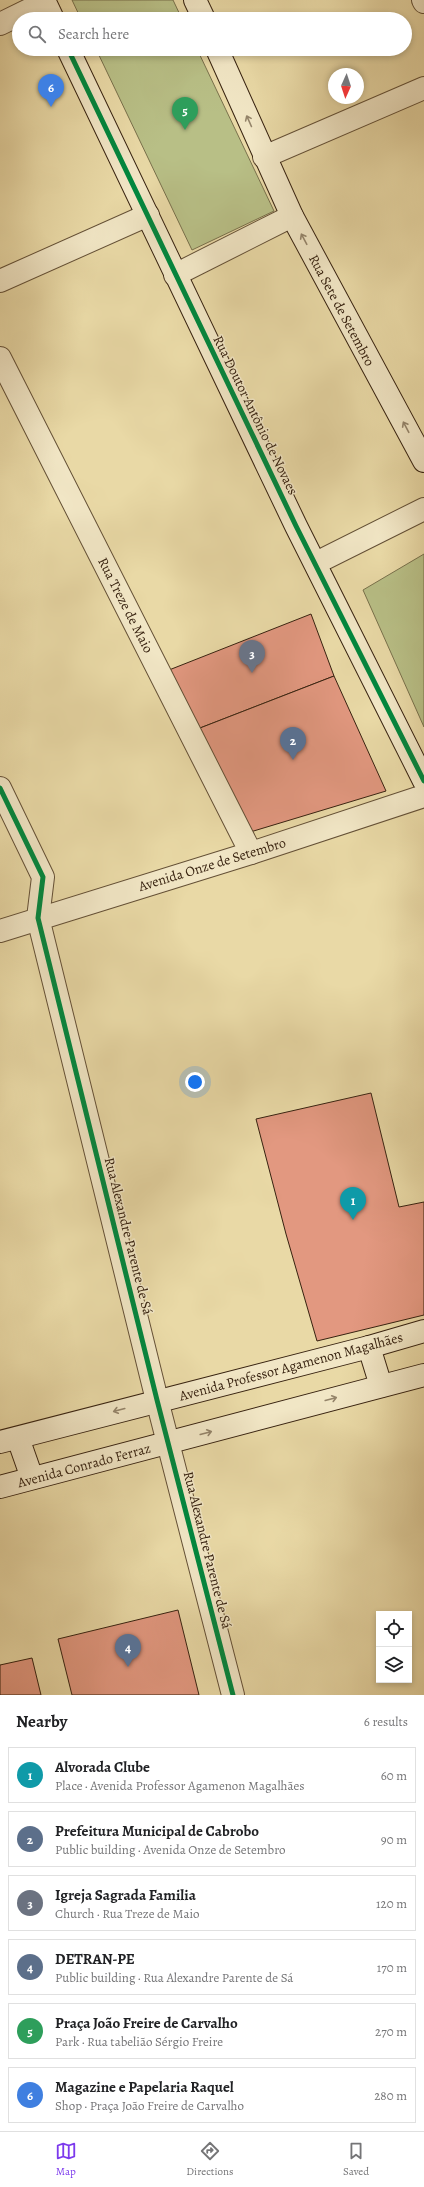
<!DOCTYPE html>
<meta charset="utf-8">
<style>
body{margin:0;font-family:Alegreya,serif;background:#f2f2f2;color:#202124}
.controls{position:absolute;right:12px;bottom:12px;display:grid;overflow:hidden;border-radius:0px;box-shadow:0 2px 6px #0003}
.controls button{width:36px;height:36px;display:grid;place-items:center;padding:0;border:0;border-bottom:1px solid #e0e0e0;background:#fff;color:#202124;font:20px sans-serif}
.compass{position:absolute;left:328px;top:68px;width:36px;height:36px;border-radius:50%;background:#fff;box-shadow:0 2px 6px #0003;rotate:183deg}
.you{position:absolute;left:195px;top:1082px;width:14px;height:14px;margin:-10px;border:3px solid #fff;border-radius:50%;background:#1a73e8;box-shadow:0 0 0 6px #1a73e833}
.badge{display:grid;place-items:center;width:26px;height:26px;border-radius:50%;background:#7c3aed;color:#fff;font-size:13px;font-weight:700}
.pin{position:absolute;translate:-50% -33px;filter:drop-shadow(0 1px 2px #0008)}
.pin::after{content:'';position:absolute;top:21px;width:14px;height:12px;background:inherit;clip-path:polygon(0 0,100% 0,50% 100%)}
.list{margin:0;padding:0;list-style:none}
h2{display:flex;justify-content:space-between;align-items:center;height:52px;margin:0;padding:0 16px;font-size:17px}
h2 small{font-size:13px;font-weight:400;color:#757577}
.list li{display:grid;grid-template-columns:26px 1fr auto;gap:12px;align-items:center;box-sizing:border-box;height:56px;margin:0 8px 8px;padding:0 8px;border:1px solid #e0e0e0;border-radius:0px}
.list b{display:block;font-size:15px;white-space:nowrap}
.list p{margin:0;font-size:13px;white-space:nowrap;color:#757577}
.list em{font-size:13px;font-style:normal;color:#757577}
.icon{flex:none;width:22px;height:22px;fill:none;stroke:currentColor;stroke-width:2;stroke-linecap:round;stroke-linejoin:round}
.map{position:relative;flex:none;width:424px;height:1695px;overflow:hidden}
.search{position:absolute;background:#fff;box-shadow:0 2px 6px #0003;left:12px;right:12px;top:12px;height:44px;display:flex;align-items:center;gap:10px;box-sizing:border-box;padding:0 14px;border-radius:22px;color:#757577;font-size:15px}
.sheet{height:436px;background:#fff}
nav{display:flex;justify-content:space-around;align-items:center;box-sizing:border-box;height:56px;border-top:1px solid #e0e0e0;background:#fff;font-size:11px;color:#757577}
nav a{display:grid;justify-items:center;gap:2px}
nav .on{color:#7c3aed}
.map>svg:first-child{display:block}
</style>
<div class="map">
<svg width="424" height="1695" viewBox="0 0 424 1695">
<rect width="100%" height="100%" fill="#e9d9a6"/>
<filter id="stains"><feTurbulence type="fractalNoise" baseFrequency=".005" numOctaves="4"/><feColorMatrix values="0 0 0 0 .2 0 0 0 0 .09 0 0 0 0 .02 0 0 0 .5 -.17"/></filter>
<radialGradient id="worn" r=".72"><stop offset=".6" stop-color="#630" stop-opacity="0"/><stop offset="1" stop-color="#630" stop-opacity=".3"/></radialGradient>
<g fill="#b8bf86" stroke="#78704b">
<path d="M72 0H173L182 19H81Z"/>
<path d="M96 49H197L274 211 192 250Z"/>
<path d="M424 554V727L363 590Z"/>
</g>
<g fill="#e29880" stroke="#372210">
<path d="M311 614 334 676 200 728 169 670Z"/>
<path d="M334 676 386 791 247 833 200 728Z"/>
<path d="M371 1093 399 1207 424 1202V1315L317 1341 286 1234 256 1119Z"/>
<path d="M178 1610 199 1695H72L58 1639Z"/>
<path d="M32 1658 41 1695H0V1665Z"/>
</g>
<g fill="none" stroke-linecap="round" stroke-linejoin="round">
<defs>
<g id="street">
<path d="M423 0 424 2"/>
<path d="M0 24 45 2"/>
<path d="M264 157 424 88"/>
<path d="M175 275 292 216"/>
<path d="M0 281 148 215"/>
<path d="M0 358 251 853"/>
<path d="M316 563 424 509"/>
<path d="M0 788 43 877 38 918 157 1400 233 1695"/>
<path d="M0 931 251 853 424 796"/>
</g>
<g id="secondary">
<path d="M44 0 53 19"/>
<path d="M195 0 204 19"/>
<path d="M68 49 296 526 424 781"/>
<path d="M217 49 292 216 424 461"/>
<path d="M369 1347 381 1386"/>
<path d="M18 1438 32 1478"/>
<path d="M0 1442 369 1347 424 1331"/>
<path d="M0 1487 424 1375"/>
</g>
</defs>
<use href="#street" stroke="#645036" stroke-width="24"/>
<use href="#secondary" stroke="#372210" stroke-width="24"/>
<use href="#street" stroke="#f1e6c5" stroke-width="22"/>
<use href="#secondary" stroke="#f1e6c5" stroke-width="22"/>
<defs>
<g id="cycleway">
<path d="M68 49 296 526 424 781"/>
<path d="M0 788 43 877 38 918 157 1400 233 1695"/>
</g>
</defs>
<use href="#cycleway" stroke="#f1e6c5" stroke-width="8"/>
<use href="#cycleway" stroke="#00873e" stroke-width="5"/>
</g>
<defs><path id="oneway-shaft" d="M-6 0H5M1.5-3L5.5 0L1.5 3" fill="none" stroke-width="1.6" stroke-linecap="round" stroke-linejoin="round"/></defs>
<g stroke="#94846a">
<use href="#oneway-shaft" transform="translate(249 121) rotate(-114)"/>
<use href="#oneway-shaft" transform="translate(304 239) rotate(-118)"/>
<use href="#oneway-shaft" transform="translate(406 427) rotate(-118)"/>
<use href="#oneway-shaft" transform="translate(331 1399) rotate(-15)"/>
<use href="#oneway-shaft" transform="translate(119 1410) rotate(165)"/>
<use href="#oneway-shaft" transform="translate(206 1433) rotate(-15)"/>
</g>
<g text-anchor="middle" stroke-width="3" stroke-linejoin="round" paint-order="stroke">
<g font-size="14" fill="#372210" stroke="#f1e6c5">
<text transform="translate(342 310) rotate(62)" y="5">Rua Sete de Setembro</text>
<text transform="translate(256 415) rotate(64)" y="5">Rua Doutor Antônio de Novaes</text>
<text transform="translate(126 605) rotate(63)" y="5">Rua Treze de Maio</text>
<text transform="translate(212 864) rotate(-17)" y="5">Avenida Onze de Setembro</text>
<text transform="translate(129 1236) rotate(76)" y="5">Rua Alexandre Parente de Sá</text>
<text transform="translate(291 1366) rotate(-15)" y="5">Avenida Professor Agamenon Magalhães</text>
<text transform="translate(84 1465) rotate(-15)" y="5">Avenida Conrado Ferraz</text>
<text transform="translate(208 1550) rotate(76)" y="5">Rua Alexandre Parente de Sá</text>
</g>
</g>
<rect width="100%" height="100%" filter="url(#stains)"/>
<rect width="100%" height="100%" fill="url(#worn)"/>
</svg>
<div class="controls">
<button><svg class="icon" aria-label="locate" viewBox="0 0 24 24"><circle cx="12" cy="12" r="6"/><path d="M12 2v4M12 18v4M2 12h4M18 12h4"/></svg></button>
<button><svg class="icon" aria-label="layers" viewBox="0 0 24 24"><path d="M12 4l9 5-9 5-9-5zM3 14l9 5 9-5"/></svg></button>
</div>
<svg class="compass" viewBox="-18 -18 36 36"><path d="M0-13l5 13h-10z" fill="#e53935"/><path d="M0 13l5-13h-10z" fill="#757577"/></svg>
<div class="you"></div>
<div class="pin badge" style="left:353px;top:1220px;background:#0f9aa8">1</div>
<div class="pin badge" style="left:293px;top:760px;background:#5c6f8a">2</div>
<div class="pin badge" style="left:252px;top:673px;background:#6b7280">3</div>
<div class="pin badge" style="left:128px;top:1667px;background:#5c6f8a">4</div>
<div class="pin badge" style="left:185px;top:130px;background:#2e9e5b">5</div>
<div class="pin badge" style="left:51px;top:107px;background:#3f7fe0">6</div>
<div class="search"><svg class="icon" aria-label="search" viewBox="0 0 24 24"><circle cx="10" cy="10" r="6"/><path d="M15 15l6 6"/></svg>Search here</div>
</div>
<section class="sheet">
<h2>Nearby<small>6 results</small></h2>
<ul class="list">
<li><span class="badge" style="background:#0f9aa8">1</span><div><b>Alvorada Clube</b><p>Place · Avenida Professor Agamenon Magalhães</p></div><em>60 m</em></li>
<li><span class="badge" style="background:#5c6f8a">2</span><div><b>Prefeitura Municipal de Cabrobo</b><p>Public building · Avenida Onze de Setembro</p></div><em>90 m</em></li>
<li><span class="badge" style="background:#6b7280">3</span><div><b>Igreja Sagrada Familia</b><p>Church · Rua Treze de Maio</p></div><em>120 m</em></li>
<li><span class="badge" style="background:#5c6f8a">4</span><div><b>DETRAN-PE</b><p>Public building · Rua Alexandre Parente de Sá</p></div><em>170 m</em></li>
<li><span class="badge" style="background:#2e9e5b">5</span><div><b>Praça João Freire de Carvalho</b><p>Park · Rua tabelião Sérgio Freire</p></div><em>270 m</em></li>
<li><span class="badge" style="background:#3f7fe0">6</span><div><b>Magazine e Papelaria Raquel</b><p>Shop · Praça João Freire de Carvalho</p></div><em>280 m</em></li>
</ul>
</section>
<nav>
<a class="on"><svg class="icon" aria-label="map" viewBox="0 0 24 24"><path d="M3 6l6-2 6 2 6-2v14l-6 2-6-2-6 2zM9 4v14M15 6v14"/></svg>Map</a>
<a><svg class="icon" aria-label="directions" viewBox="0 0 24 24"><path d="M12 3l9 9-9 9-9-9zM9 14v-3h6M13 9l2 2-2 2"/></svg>Directions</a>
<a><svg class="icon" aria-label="saved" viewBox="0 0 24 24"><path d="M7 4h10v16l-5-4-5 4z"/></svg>Saved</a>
</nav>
